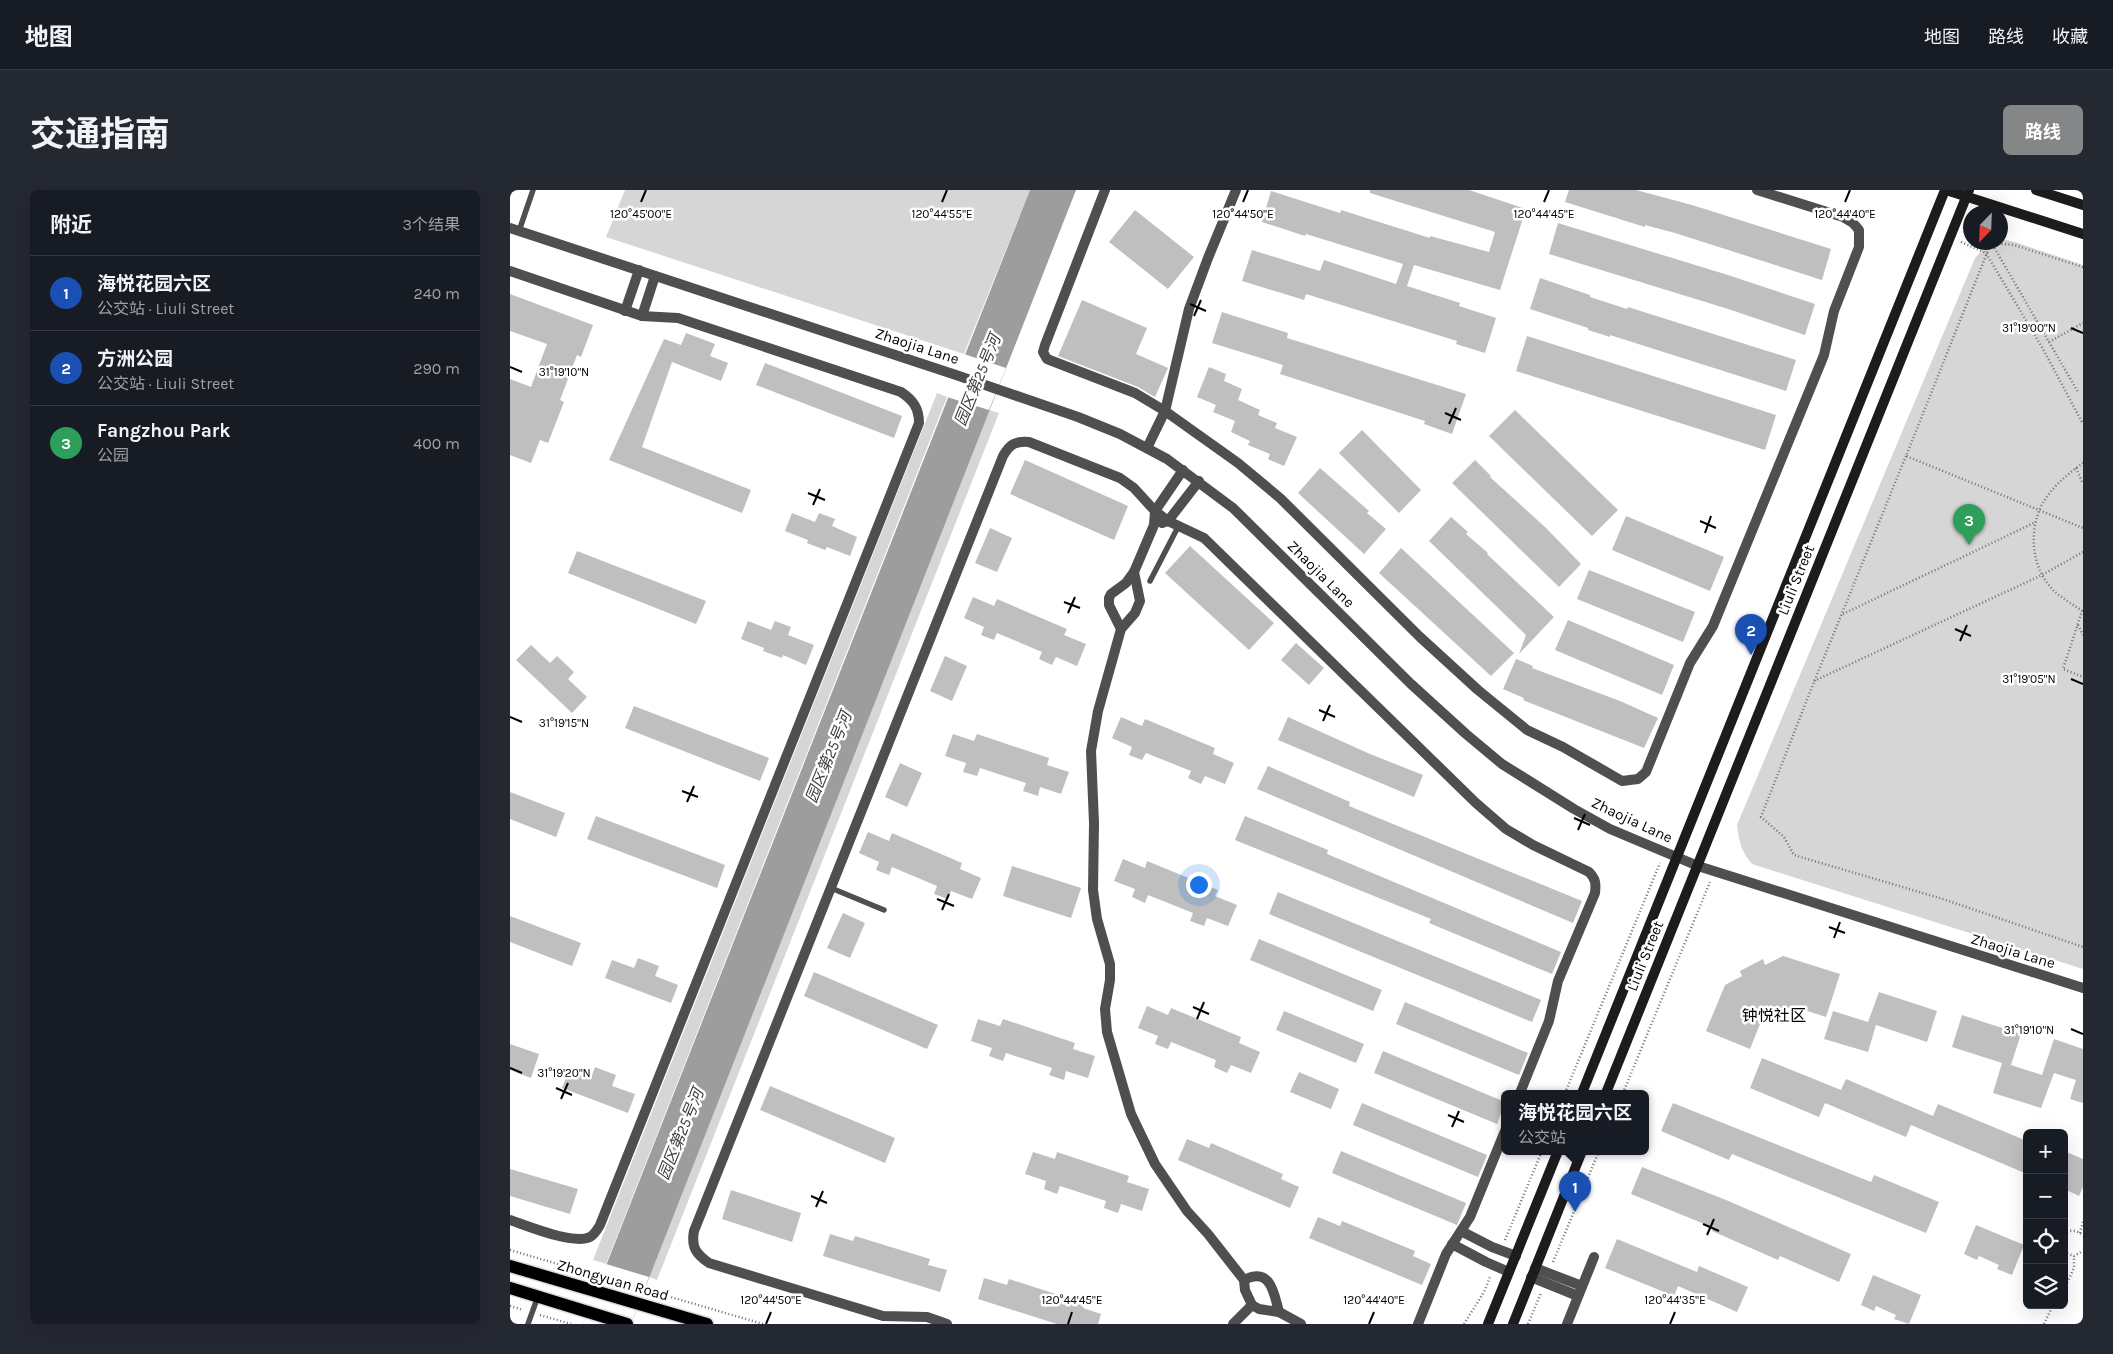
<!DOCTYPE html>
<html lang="zh">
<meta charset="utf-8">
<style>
body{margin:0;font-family:Karla,"Noto Sans SC",sans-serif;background:#242831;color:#f1f3f6}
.controls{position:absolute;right:15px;bottom:15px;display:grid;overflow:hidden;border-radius:8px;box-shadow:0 5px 20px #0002}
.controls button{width:45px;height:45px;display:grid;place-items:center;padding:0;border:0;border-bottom:1px solid #363941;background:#171b24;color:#f1f3f6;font:25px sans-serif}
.compass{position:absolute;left:1453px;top:15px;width:45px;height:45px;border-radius:50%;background:#171b24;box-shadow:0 5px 20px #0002;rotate:203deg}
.you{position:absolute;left:688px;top:694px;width:18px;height:18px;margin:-12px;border:4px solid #fff;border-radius:50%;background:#1a73e8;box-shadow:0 0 0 8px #1a73e833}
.badge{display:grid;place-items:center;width:32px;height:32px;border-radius:50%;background:#858687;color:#fff;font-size:16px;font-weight:700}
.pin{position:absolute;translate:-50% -41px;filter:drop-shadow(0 1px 2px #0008)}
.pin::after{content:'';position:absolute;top:26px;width:18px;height:15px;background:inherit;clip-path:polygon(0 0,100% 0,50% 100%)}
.popup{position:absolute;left:991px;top:900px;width:148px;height:65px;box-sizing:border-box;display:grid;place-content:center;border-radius:8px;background:#171b24;filter:drop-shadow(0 1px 4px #0005);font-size:16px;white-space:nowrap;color:#9ea1a6}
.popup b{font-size:19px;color:#f1f3f6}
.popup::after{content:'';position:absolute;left:50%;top:100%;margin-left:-10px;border:10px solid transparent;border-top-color:#171b24}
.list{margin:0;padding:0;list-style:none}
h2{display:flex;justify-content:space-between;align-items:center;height:65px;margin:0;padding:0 20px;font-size:21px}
h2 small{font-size:16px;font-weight:400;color:#9ea1a6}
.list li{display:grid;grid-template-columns:32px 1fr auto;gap:15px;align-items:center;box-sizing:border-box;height:75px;padding:0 20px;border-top:1px solid #363941}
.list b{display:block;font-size:19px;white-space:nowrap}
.list p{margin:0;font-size:16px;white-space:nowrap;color:#9ea1a6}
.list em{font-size:16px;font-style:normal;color:#9ea1a6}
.icon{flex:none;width:28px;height:28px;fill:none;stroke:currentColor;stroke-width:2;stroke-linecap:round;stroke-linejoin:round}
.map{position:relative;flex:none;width:1573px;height:1134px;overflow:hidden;border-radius:8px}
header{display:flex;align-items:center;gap:30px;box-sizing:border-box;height:70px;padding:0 25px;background:#171b24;border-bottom:1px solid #363941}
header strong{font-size:24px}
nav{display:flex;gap:28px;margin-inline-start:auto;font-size:18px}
.intro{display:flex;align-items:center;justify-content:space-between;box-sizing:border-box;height:120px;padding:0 30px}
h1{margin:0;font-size:35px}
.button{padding:12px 22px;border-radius:8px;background:#858687;color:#fff;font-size:18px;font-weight:700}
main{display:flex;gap:30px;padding:0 30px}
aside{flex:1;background:#171b24;border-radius:8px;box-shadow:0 5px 20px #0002}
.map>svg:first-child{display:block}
</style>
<header>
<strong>地图</strong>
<nav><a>地图</a><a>路线</a><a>收藏</a></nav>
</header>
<div class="intro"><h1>交通指南</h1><a class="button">路线</a></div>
<main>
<aside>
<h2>附近<small>3个结果</small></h2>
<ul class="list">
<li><span class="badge" style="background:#1a4fb4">1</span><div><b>海悦花园六区</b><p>公交站 · Liuli Street</p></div><em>240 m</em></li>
<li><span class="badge" style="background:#1a4fb4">2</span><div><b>方洲公园</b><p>公交站 · Liuli Street</p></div><em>290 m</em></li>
<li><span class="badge" style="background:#2e9e5b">3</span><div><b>Fangzhou Park</b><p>公园</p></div><em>400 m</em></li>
</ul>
</aside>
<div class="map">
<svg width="1573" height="1134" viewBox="0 0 1573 1134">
<rect width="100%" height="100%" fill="#fff"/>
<g fill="#d6d6d6">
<path d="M115 0H520L454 164 96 47Z"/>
<path d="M1491 49 1505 52 1573 75V779L1242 674C1231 661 1229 651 1227 635L1465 68 1479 53 1490 52Z"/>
<path d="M427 203 437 207 96 1074 83 1070Z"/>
<path d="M479 220 489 223 147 1090 139 1087Z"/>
</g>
<path fill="#9d9d9d" d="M520 0H566L121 1134H73Z"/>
<g fill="#fff">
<path d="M454 164 496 178 479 220 437 207Z"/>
<path d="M96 1074 139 1087 121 1134H73Z"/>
</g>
<g fill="#bfbfbf">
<path d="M860 0H959L1016 19 990 100 904 75 897 96 950 113 949 116 986 128 975 163 946 154 947 151 796 104 794 110 732 91 742 60 810 81 814 70 886 94 893 74 796 44 795 46 752 32 761 1 830 23 831 20 920 48V46L979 62 985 42 860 3Z"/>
<path d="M1059 0H1126L1182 15 1321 59 1312 90 1165 43 1135 35V37L1055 12Z"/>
<path d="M625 20 684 67 658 99 599 52Z"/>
<path d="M1048 33 1218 85 1305 114 1295 145 1215 118 1039 64Z"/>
<path d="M1030 88 1080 105V107L1117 119 1118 117 1286 170 1276 201 1100 145V147L1078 140V138L1020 119Z"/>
<path d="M0 104 83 135 71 167 67 165 50 210 54 212 38 253 30 250 21 273 0 265V189L21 197 37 154 0 141Z"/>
<path d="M572 110 637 138 626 164 658 178 645 207 628 197 548 166Z"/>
<path d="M712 122 778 143 777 148 956 204 942 244 914 234 915 231 770 184 773 175 702 153Z"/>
<path d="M176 143 205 154 200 166 218 173 211 191 162 172 132 257 241 300 232 323 99 270 154 149 171 155Z"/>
<path d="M1017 146 1266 225 1255 260 1006 181Z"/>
<path d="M255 173 392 226 384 248 246 195Z"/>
<path d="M699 177 716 184 714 191 732 199 728 210 750 220 748 225 767 233 765 238 787 247 774 276 758 269 760 264 738 255 740 251 721 242 725 231 703 222 706 215 687 207Z"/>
<path d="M1005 220 1108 320 1082 346 979 246Z"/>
<path d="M852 240 911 300 889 323 829 263Z"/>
<path d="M515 270 618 316 604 350 500 304Z"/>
<path d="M965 270 981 286 980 287 1036 338 1071 374 1049 397 942 293Z"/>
<path d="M810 278 859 321 857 323 876 339 854 364 788 303Z"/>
<path d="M282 323 305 332 309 323 325 329 322 336 347 347 340 366 317 357 315 360 297 353 298 350 275 341Z"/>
<path d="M1116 326 1214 367 1200 401 1102 360Z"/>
<path d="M941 327 958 342 956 344 978 363 977 364 1044 427 1009 464 1016 445 919 351Z"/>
<path d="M480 338 502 348 487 382 465 373Z"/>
<path d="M680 356 764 433 739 460 655 383Z"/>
<path d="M891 358 1004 463 981 486 869 383Z"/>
<path d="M67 361 196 411 186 434 58 383Z"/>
<path d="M1079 380 1185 422 1173 452 1067 409Z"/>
<path d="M463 407 484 416 487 409 557 439 554 445 576 454 567 476 546 467 542 475 529 469 532 462 487 443 484 450 471 445 474 437 454 428Z"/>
<path d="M1058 430 1164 475 1152 505 1045 460Z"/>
<path d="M238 431 261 440 265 431 281 437 278 445 304 455 296 475 273 465 272 468 253 461 254 458 231 449Z"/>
<path d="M786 453 814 478 799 495 771 470Z"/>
<path d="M21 455 40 473 47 466 64 482 58 489 77 507 62 523 6 470Z"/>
<path d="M435 466 457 476 442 511 420 501Z"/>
<path d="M1006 469 1023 476 1022 478 1110 511 1148 528 1134 558 1013 510 1014 508 993 499Z"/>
<path d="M124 516 259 568 250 591 115 538Z"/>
<path d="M611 527 632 536 635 529 705 558 703 564 724 573 715 594 695 586 691 594 678 588 681 581 636 563 632 570 619 565 622 557 602 548Z"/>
<path d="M778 527 860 564 913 585 904 607 768 550Z"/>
<path d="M443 544 464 551 467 544 539 568 537 575 559 582 551 604 530 597 528 606 513 601 516 593 470 578 467 586 453 582 456 573 435 566Z"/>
<path d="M390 573 412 583 397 617 375 607Z"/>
<path d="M758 576 840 612 839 616 1072 711 1063 733 747 599Z"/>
<path d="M0 602 55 623 46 647 0 629Z"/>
<path d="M86 626 215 675 207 698 77 649Z"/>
<path d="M735 626 818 660 817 664 1051 762 1042 784 919 733 921 729 725 650Z"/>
<path d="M358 642 379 651 382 643 452 673 450 679 471 688 462 709 441 701 438 709 424 704 427 696 382 677 379 685 366 680 369 672 349 663Z"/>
<path d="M613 669 635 678 637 671 708 700 705 706 727 715 718 736 697 728 694 736 680 731 683 723 638 705 635 713 622 707 625 699 604 691Z"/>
<path d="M502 676 571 698 561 728 493 706Z"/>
<path d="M768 702 1031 810 1022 832 759 724Z"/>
<path d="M333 723 355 733 340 768 317 758Z"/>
<path d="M0 726 71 753 62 776 0 752Z"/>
<path d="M749 749 872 800 863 821 740 770Z"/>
<path d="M1273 766 1330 784 1316 827 1282 816 1250 834 1240 859 1196 841 1215 795 1232 786 1230 781 1253 769 1255 775Z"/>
<path d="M128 768 149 776 145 786 168 795 161 813 95 788 102 770 124 778Z"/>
<path d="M304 782 428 835 417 859 294 806Z"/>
<path d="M1369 802 1427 821 1417 852 1366 835 1358 862 1314 849 1323 821 1361 833 1358 832Z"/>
<path d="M895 812 1018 863 1009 885 886 834Z"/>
<path d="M637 816 658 825 661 818 731 847 729 853 750 862 741 883 721 875 717 883 704 877 706 870 661 852 658 859 645 854 648 846 628 838Z"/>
<path d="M774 821 854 854 846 873 766 840Z"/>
<path d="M1452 825 1511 844 1501 875 1532 885 1544 849 1573 859V913L1560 909 1566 890 1544 883 1531 918 1483 903 1492 873 1442 857Z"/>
<path d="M468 829 490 836 493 829 565 853 563 859 585 866 578 888 556 881 554 890 539 885 542 878 496 863 493 871 479 866 482 858 461 851Z"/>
<path d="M0 854 29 864 21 888 0 880Z"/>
<path d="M873 861 995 912 987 934 864 883Z"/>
<path d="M1252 868 1331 900 1336 889 1423 926 1428 914 1517 951V984L1401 935 1396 947 1315 913 1309 927 1240 898Z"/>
<path d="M85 877 106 885 102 896 125 904 118 923 52 898 59 880 81 888Z"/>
<path d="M789 882 829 899 821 919 780 902Z"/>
<path d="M260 896 385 948 375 973 250 920Z"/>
<path d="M852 913 977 965 968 987 843 935Z"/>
<path d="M1163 913 1361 992 1364 985 1429 1012 1416 1043 1222 964 1219 970 1151 941Z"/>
<path d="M677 949 699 958 701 953 773 984 771 989 789 997 780 1018 668 970Z"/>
<path d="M831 961 956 1013 947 1035 822 983Z"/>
<path d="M1554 961 1573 969V997L1569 1006 1554 999Z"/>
<path d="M523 962 545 969 547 962 619 986 617 992 639 999 632 1021 611 1014 608 1023 594 1018 596 1011 550 996 547 1004 534 999 536 991 515 984Z"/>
<path d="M1132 977 1216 1010 1341 1064 1329 1092 1270 1066 1268 1070 1202 1041 1204 1038 1121 1004Z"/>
<path d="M0 979 68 999 60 1024 0 1006Z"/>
<path d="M221 1000 291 1023 282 1052 212 1029Z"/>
<path d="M808 1027 830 1036 832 1031 905 1061 903 1066 921 1074 912 1095 799 1048Z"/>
<path d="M1466 1035 1514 1055 1502 1085 1487 1079 1489 1075 1469 1066 1467 1070 1454 1064Z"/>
<path d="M320 1044 343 1051 345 1046 420 1069 418 1075 437 1080 430 1102 313 1066Z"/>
<path d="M1107 1049 1187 1082 1189 1076 1238 1097 1227 1122 1168 1096 1164 1106 1095 1078Z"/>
<path d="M1363 1085 1411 1105 1399 1134 1384 1129 1386 1125 1366 1116 1364 1121 1351 1115Z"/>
<path d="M474 1088 497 1095 499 1089 574 1113 573 1118 591 1124 588 1134H547L468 1109Z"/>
</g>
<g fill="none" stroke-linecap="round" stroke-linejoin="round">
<defs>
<g id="primary">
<path d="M0 1076 197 1134"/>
<path d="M0 1098 117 1134"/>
</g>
</defs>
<use href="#primary" stroke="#dbdbdb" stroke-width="15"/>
<g stroke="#717171" stroke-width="2.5" stroke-dasharray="1 2.5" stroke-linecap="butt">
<path d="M1490 39 1496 31"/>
<path d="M1451 52 1476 63 1533 159 1573 234"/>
<path d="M1481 52 1568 202"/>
<path d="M1573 77 1504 55 1481 53 1396 266 1573 338"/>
<path d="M1539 152 1573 133"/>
<path d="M1396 266 1304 492 1251 627 1274 647 1284 665 1433 709 1573 757"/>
<path d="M1573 273C1556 285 1537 301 1529 321 1519 348 1523 379 1543 400 1551 408 1563 414 1572 421L1553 479 1573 487"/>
<path d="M1566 278 1573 294"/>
<path d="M1333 424 1526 332"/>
<path d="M1568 435 1573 445"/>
<path d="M1304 491 1532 385 1573 362"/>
<path d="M1055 903 1150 673"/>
<path d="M1113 903 1200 692"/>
<path d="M1570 1043 1573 1031"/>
<path d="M1554 1044C1560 1039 1568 1040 1573 1046"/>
<path d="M995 1050 1032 961"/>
<path d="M0 1060 253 1134"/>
<path d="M1554 1062 1564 1066 1573 1061"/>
<path d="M1043 1072 1089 961"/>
<path d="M1554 1099 1564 1078V1066"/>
<path d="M0 1116 13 1120"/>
<path d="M30 1125 61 1134"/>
<path d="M954 1134 974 1102 980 1087"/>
<path d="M1018 1134 1031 1103"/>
<path d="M1534 1134 1543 1115"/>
</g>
<g stroke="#4f4f4f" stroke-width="5.5">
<path d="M9 41 23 0"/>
<path d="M640 391 668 337"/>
<path d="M321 698 374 720"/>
<path d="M18 1134 28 1106"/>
</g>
<g stroke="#4f4f4f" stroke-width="10">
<path d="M595 0 535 155 533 162 537 169 625 203 655 221 728 273 770 308 910 447 968 500 1017 540 1053 557 1112 591 1128 589 1136 582 1180 473 1203 436 1314 165 1324 121 1349 57V40L1343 33 1333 27 1247 0"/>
<path d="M0 81 132 126 168 128 391 202C403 210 409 218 409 233L90 1035C87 1040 85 1044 80 1047 63 1055 18 1036 0 1030"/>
<path d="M115 121 129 80"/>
<path d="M132 126 145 86"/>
<path d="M637 258 655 221 679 119 698 68 726 0"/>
<path d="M652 333 658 331 689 291"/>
<path d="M624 382 630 411 625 423 611 439 588 521 581 561 584 633 583 700 587 729 600 774V790L595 819 597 842 621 924 645 974 677 1021 698 1044 734 1090 735 1100 742 1115 749 1119 769 1122 791 1134"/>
<path d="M611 439 599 415V408L601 404 616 393 624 382 644 335 645 321 673 280"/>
<path d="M951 1041 982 1057 1006 1066"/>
<path d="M942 1054 976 1072 999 1082"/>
<path d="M1025 1078 1072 1096"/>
<path d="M1021 1087 1068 1106"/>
<path d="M734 1090C761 1076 764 1104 769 1122"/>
<path d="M437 1134 417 1127 373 1126 199 1073C186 1064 181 1057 184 1041L493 266C500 254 505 251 519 252L610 288 624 298 645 321 658 331 694 348 966 613 996 639 1023 655 1079 682C1086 689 1086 694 1085 703L1048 791 1039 831 1010 903"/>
<path d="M723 1134 742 1115"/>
<path d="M908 1134 936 1064 960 1027 995 941"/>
<path d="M1057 1134 1084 1067"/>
</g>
<path stroke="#4f4f4f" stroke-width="10" d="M0 38 446 185 568 227 610 244 657 269 723 318 901 494 956 544 992 574 1064 619 1100 639 1188 676 1573 798"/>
<g stroke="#1c1c1c" stroke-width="10">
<path d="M1436 0 1573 44"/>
<path d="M1526 0 1573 15"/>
<path d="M1072 903 1435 0"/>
<path d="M1096 903 1459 0"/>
<path d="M978 1134 1048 961"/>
<path d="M1003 1134 1072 961"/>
</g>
<use href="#primary" stroke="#000" stroke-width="12"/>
</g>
<path fill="none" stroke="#000" stroke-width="2" d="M131 12 136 0M432 12 437 0M733 12 738 0M1034 12 1039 0M1335 12 1340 0M680 114 696 121M684 126 691 110M1561 138 1573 143M0 177 12 182M935 223 951 230M939 234 946 218M298 303 315 310M303 315 310 299M1190 331 1206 338M1195 343 1201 326M554 412 570 418M558 423 565 407M1445 439 1461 446M1450 451 1457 435M1561 489 1573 494M809 520 825 527M0 527 12 532M813 531 820 515M172 601 188 607M177 612 184 596M1064 628 1080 635M1068 640 1075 624M427 709 444 716M432 720 439 704M1319 737 1335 743M1324 748 1330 732M683 817 699 824M687 829 694 812M1561 839 1573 844M0 878 12 883M46 898 62 905M51 909 58 893M938 925 954 932M942 937 949 921M301 1006 317 1013M306 1017 313 1001M1193 1034 1209 1041M1197 1045 1204 1029M256 1134 261 1122M558 1134 562 1122M859 1134 864 1122M1160 1134 1165 1122"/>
<g text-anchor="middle" stroke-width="5" stroke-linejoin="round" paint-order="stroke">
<g font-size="15" fill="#000" stroke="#fff">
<text transform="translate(407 156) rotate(18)" y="5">Zhaojia Lane</text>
<text transform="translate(811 384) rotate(45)" y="5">Zhaojia Lane</text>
<text transform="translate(1286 390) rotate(-68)" y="5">Liuli Street</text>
<text transform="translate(1122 630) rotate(25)" y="5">Zhaojia Lane</text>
<text transform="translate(1503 761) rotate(17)" y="5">Zhaojia Lane</text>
<text transform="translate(1135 766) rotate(-68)" y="5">Liuli Street</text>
<text transform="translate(103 1090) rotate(16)" y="5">Zhongyuan Road</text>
</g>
<g font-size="16" font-style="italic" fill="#3e3e3e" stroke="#fff">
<text transform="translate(467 190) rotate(-68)" y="6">园区第25号河</text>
<text transform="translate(318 567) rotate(-68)" y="6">园区第25号河</text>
<text transform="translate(170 944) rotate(-68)" y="6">园区第25号河</text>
</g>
<g font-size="16" fill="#000" stroke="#fff">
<text x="1264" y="831">钟悦社区</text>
</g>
</g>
<g font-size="12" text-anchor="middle" fill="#000" stroke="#fff" stroke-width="5" stroke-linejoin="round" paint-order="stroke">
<text x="131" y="28">120°45'00"E</text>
<text x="432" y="28">120°44'55"E</text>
<text x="733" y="28">120°44'50"E</text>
<text x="1034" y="28">120°44'45"E</text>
<text x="1335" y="28">120°44'40"E</text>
<text x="1519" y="142">31°19'00"N</text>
<text x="54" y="186">31°19'10"N</text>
<text x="1519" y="493">31°19'05"N</text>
<text x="54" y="537">31°19'15"N</text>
<text x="1519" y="844">31°19'10"N</text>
<text x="54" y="887">31°19'20"N</text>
<text x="261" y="1114">120°44'50"E</text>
<text x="562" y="1114">120°44'45"E</text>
<text x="864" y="1114">120°44'40"E</text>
<text x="1165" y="1114">120°44'35"E</text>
</g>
</svg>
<div class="controls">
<button>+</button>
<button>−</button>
<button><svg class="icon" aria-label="locate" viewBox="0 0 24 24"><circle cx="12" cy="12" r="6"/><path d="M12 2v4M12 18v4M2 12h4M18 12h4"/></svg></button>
<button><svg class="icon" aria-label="layers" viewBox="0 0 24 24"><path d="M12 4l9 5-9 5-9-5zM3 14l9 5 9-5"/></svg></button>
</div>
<svg class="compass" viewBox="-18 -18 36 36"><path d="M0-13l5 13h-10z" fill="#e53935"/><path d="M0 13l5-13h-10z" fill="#9ea1a6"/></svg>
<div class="you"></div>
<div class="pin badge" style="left:1065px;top:1022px;background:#1a4fb4">1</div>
<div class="popup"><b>海悦花园六区</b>公交站</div>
<div class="pin badge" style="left:1241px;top:465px;background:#1a4fb4">2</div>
<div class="pin badge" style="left:1459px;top:355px;background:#2e9e5b">3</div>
</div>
</main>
